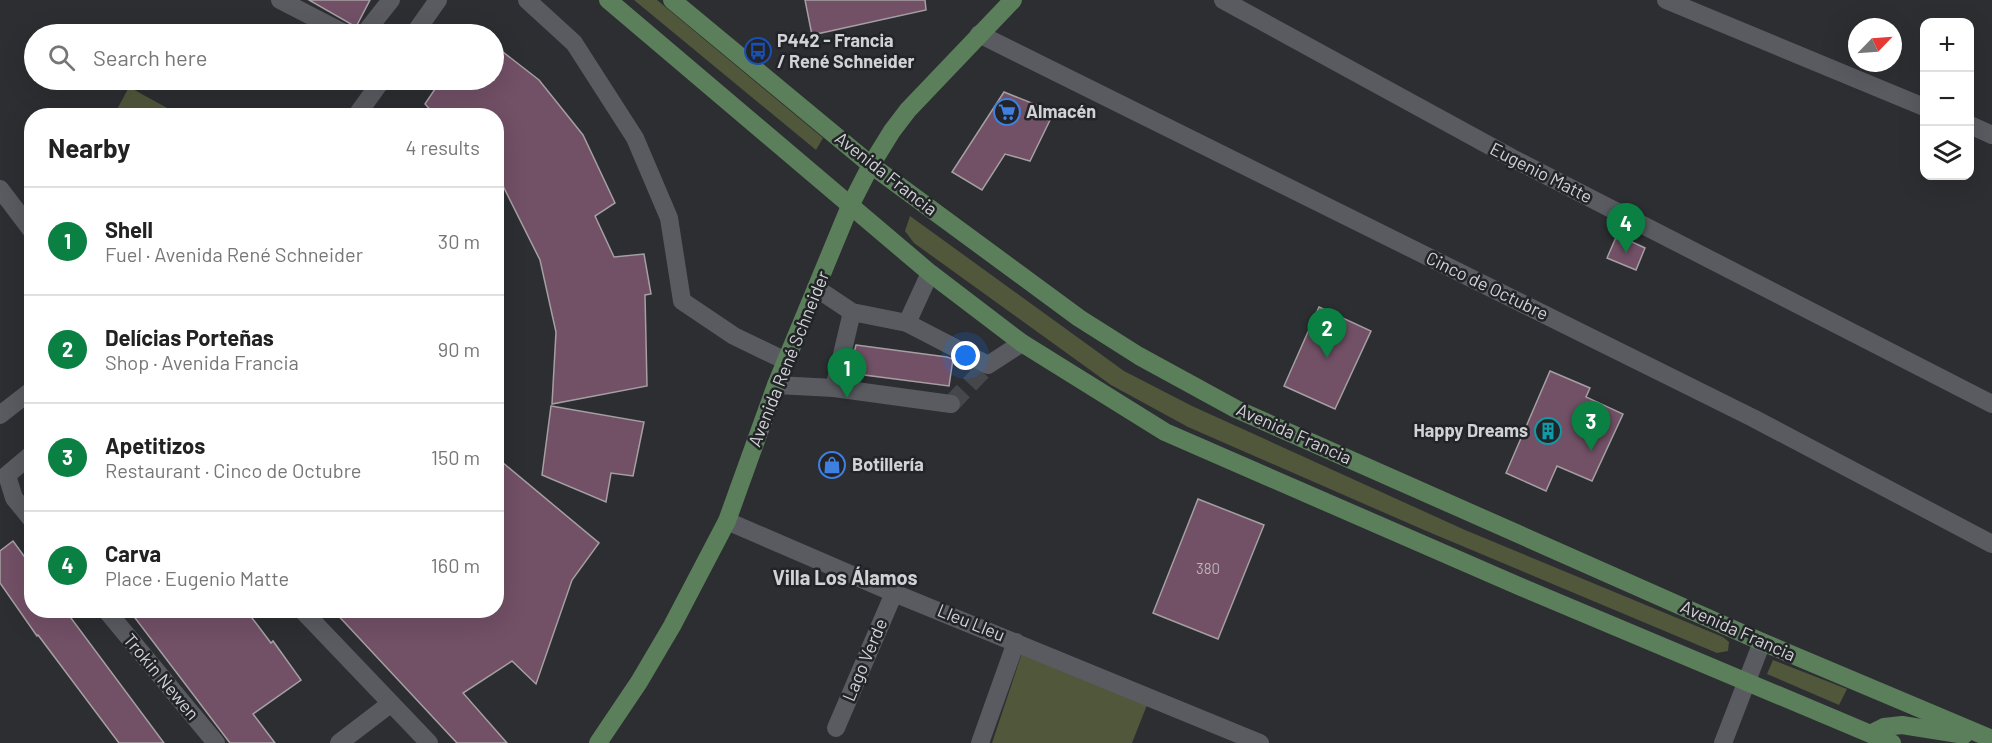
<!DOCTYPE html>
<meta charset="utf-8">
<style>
body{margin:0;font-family:Barlow,sans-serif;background:#f2f2f2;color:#222}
.controls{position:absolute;right:18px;top:18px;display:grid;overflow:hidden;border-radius:12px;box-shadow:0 6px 24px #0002}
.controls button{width:54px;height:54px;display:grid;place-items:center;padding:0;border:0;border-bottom:2px solid #e0e0e0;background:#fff;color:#222;font:30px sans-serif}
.compass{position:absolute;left:1848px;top:18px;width:54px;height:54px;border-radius:50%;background:#fff;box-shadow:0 6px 24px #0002;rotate:65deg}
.you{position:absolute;left:966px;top:356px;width:21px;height:21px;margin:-15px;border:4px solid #fff;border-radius:50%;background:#1a73e8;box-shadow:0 0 0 9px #1a73e833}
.badge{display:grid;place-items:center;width:39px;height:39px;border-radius:50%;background:#0b8043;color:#fff;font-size:20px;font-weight:700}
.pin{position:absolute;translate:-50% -50px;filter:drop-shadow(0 2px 3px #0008)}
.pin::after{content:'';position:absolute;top:32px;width:21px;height:18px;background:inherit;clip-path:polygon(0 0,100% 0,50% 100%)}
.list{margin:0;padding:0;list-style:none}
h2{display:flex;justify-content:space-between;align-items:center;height:78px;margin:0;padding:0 24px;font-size:26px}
h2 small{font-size:20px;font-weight:400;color:#767676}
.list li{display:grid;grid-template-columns:39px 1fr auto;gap:18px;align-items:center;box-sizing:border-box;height:108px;padding:0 24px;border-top:2px solid #e0e0e0}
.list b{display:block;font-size:22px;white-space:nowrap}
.list p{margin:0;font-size:20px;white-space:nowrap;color:#767676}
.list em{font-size:20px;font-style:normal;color:#767676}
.icon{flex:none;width:33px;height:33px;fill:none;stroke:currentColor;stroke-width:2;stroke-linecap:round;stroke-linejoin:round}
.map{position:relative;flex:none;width:1992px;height:743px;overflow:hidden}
.search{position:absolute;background:#fff;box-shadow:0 6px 24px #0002;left:24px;top:24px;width:480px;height:66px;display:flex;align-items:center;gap:15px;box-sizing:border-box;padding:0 21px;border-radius:33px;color:#767676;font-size:22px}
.panel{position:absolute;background:#fff;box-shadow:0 6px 24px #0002;left:24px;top:108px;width:480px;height:510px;border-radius:24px}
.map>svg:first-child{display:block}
</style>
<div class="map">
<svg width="1992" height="743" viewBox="0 0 1992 743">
<rect width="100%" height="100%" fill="#2c2e32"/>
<g fill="#50573a">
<path d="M634 0H657L823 138 816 150Z"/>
<path d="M129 87 180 115H114Z"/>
<path d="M910 216 1124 371 1192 406 1465 530 1723 637 1729 642 1728 651 1717 653 1424 530 1188 427 1111 385 914 243 905 231Z"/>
<path d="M1022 653 1147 705 1132 743H992Z"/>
<path d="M1773 660 1847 689 1839 705 1767 674Z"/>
</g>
<g fill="#725066" stroke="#a59fa3" stroke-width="1.5">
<path d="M309 0H370L356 27Z"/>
<path d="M805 0H925L926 10 812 35Z"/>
<path d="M494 45 539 80 583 135 615 203 595 216 614 257 644 254 651 294 645 295 647 386 552 404 556 332 540 260 503 186 496 178V116H436L425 104 441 80H494Z"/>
<path d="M1004 92 1054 112 1030 161 1005 154 982 190 952 172Z"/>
<path d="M1617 235 1645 248 1636 270 1607 258Z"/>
<path d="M1319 307 1371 331 1335 409 1284 386Z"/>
<path d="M856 345 947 357 953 359 949 386 849 373Z"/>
<path d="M1550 371 1590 388 1586 397 1623 414 1592 481 1557 466 1546 491 1506 473Z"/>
<path d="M551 406 644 422 633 476 611 473 606 502 542 475Z"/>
<path d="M496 457 599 543 572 580 536 684 512 661 463 693 507 743H457L333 610H496Z"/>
<path d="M1198 499 1264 525 1218 639 1153 613Z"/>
<path d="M13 541 32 567V610H65L164 743H119L38 635 37 636 0 583V551Z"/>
<path d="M129 610H246L271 643 273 641 301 680 253 714 275 743H230Z"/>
</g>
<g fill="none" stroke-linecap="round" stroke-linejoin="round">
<path stroke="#45474a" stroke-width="18" stroke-dasharray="18 9" stroke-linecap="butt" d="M951 404 988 365"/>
<g stroke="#595b60" stroke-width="18">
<path d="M280 0 346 34"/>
<path d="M527 0 574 43 635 138 669 218 682 301 734 336 786 361"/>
<path d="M1223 0 1512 158 1992 404"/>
<path d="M1666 0 1924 107"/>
<path d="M364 34 391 0"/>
<path d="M414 34 438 0"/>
<path d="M979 34 1753 418 1992 544"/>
<path d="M356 116 382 80"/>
<path d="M1970 125 1992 135"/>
<path d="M0 189 32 231"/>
<path d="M816 288 852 312 907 323 988 365 1022 343"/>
<path d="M907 323 930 273"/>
<path d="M776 385 834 388 951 404"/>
<path d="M834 388 852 312"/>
<path d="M0 415 32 390"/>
<path d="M32 454 7 475 14 498 32 520"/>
<path d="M727 521 894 593 1260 743"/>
<path d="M106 610 216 743"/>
<path d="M302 610 429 743"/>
<path d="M836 728 894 593"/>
<path d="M339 743 390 704"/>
<path d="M980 743 1016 642"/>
<path d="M1723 743 1762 642"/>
</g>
<g stroke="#5b7f5a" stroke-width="18">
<path d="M608 0 930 273 1022 343 1165 432 1521 587 1892 743"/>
<path d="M672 0 871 165 1079 318 1139 356 1236 409 1762 642 1992 739"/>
<path d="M1872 733 1884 727 1902 725 1964 735"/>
<path d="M598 743 639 682 672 626 727 521 776 385 850 206 871 165 892 131 908 110 1013 0"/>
</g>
</g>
<defs>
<symbol id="bus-ring" viewBox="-11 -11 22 22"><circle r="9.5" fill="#222428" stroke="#1a4fb4" stroke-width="1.5"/><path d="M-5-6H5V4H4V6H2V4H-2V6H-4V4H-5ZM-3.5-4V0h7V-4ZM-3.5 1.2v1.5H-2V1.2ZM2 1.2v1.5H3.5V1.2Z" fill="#1a4fb4"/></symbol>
<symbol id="supermarket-ring" viewBox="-11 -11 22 22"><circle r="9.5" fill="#222428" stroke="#3f7fe0" stroke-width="1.5"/><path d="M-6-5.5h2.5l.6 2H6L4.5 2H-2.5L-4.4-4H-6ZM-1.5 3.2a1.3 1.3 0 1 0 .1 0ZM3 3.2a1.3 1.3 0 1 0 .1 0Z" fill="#3f7fe0"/></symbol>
<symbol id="building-ring" viewBox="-11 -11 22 22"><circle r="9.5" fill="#222428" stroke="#0f9aa8" stroke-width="1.5"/><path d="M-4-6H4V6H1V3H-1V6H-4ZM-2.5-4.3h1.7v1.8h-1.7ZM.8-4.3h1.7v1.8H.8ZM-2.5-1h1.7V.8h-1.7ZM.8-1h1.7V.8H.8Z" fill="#0f9aa8"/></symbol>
<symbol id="shop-ring" viewBox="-11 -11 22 22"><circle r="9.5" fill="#222428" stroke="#3f7fe0" stroke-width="1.5"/><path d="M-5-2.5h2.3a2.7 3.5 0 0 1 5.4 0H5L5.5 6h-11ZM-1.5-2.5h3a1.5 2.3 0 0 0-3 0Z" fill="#3f7fe0"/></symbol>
</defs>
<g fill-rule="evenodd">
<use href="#bus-ring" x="743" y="36" width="30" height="30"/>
<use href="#supermarket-ring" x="992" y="97" width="30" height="30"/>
<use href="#building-ring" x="1533" y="416" width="30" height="30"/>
<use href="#shop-ring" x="817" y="450" width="30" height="30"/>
</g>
<g text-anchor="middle" stroke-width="5" stroke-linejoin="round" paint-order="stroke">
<g font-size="15" fill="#b9b2b9">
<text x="1208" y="574">380</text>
</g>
<g font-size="18" font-weight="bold" fill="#d1d2d5" stroke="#222428" text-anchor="start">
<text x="777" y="47">P442 - Francia<tspan x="777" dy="21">/ René Schneider</tspan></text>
<text x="1026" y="118">Almacén</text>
<text x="1528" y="437" text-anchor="end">Happy Dreams</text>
<text x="852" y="471">Botillería</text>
</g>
<g font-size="18" fill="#d1d2d5" stroke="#222428">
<text transform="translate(1541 173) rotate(27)" y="6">Eugenio Matte</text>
<text transform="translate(886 174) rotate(38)" y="6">Avenida Francia</text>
<text transform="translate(1487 286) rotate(26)" y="6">Cinco de Octubre</text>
<text transform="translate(789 359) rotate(-68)" y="6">Avenida René Schneider</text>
<text transform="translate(1294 434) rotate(24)" y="6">Avenida Francia</text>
<text transform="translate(971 623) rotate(22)" y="6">Lleu Lleu</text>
<text transform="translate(1738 631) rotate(24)" y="6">Avenida Francia</text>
<text transform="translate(865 660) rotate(-67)" y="6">Lago Verde</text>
<text transform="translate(161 677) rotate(50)" y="6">Trokin Newen</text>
</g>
<g font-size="20" font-weight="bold" fill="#d1d2d5" stroke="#222428">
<text x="845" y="585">Villa Los Álamos</text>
</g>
</g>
</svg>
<div class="controls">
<button>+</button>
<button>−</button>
<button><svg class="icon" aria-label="layers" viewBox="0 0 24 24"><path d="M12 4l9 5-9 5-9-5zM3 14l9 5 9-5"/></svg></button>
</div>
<svg class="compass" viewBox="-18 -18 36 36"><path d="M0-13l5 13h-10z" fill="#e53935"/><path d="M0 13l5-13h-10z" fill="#767676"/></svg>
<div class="you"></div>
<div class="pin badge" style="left:847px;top:398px">1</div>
<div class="pin badge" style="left:1327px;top:358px">2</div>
<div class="pin badge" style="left:1591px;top:451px">3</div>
<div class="pin badge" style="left:1626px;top:253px">4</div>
<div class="search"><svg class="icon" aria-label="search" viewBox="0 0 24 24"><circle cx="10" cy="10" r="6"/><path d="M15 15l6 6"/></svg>Search here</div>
<section class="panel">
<h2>Nearby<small>4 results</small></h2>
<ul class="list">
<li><span class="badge">1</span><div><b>Shell</b><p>Fuel · Avenida René Schneider</p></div><em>30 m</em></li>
<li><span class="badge">2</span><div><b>Delícias Porteñas</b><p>Shop · Avenida Francia</p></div><em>90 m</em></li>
<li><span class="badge">3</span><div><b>Apetitizos</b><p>Restaurant · Cinco de Octubre</p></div><em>150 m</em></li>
<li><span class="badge">4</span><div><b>Carva</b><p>Place · Eugenio Matte</p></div><em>160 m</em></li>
</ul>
</section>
</div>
